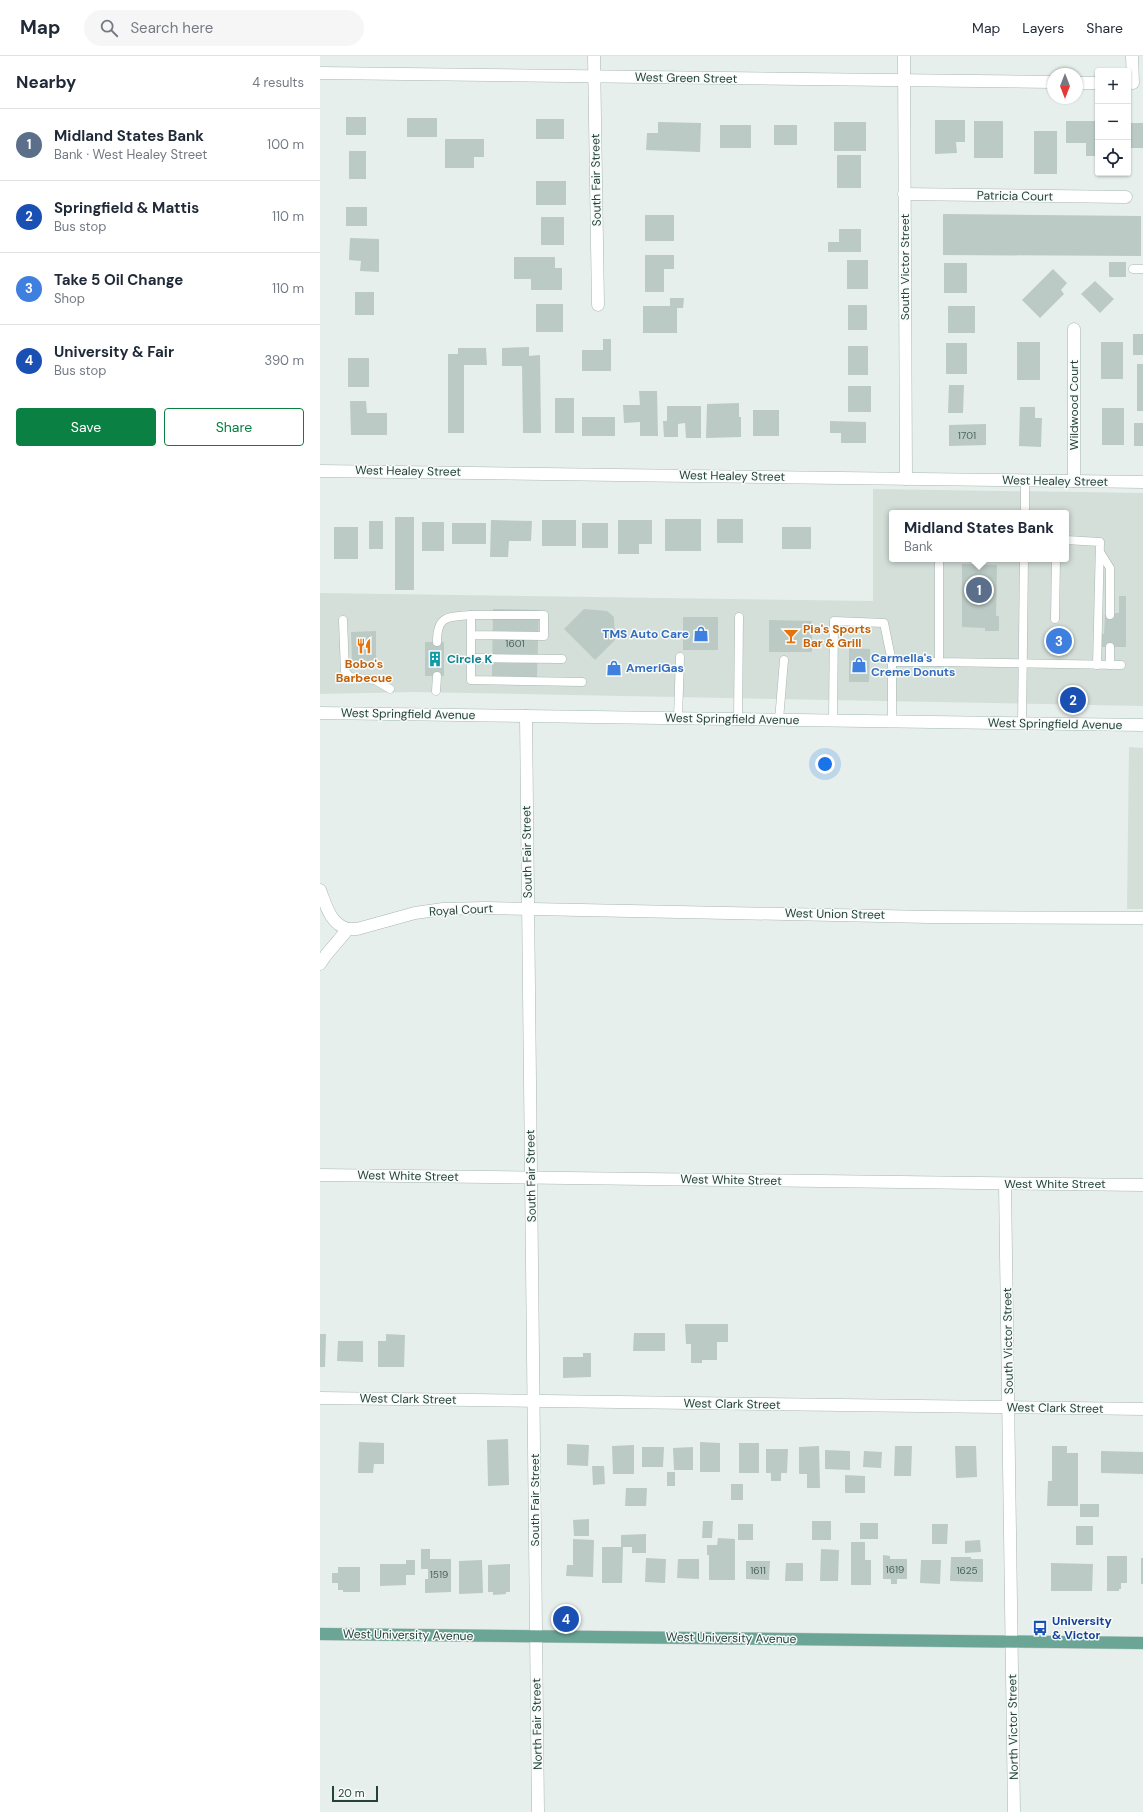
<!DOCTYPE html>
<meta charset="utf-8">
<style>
body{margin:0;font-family:"DM Sans",sans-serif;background:#f6f6f7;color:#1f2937}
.controls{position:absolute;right:12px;top:12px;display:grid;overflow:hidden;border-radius:4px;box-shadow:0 1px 3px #0004}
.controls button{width:36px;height:36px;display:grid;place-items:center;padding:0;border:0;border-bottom:1px solid #e0e1e3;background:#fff;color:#1f2937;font:20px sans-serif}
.compass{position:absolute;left:727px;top:12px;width:36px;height:36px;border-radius:50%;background:#fff;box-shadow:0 1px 3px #0004;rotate:180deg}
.scale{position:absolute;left:12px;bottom:10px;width:46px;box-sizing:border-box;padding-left:4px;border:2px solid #24423a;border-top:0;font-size:11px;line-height:14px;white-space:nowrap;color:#24423a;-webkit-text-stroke:3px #f7fbf9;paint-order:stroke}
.you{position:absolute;left:505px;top:708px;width:14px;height:14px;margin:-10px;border:3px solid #fff;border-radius:50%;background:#1a73e8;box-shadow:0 0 0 6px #1a73e833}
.badge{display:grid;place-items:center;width:26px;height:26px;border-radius:50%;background:#0b8043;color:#fff;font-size:13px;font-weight:700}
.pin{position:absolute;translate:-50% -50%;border:2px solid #fff;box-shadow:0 1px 4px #0006}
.popup{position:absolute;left:569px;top:454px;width:180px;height:52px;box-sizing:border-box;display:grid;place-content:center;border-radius:4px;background:#fff;filter:drop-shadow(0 1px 3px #0005);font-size:13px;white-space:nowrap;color:#747a83}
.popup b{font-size:15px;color:#1f2937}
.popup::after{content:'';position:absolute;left:50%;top:100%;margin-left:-8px;border:8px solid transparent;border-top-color:#fff}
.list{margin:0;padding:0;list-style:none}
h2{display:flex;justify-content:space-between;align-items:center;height:52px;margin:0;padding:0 16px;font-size:17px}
h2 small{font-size:13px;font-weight:400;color:#747a83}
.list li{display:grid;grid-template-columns:26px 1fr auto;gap:12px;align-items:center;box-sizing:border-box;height:72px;padding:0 16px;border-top:1px solid #e0e1e3}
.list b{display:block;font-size:15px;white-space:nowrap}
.list p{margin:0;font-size:13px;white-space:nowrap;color:#747a83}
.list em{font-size:13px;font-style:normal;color:#747a83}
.actions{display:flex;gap:8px;padding:12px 16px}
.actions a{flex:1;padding:9px 0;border:1px solid #0b8043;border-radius:4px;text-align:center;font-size:14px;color:#0b8043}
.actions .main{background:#0b8043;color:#fff}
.icon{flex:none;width:22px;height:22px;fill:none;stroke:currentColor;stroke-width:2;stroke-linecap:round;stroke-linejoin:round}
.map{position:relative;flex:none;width:823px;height:1756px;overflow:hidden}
header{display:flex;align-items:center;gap:24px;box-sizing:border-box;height:56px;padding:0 20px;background:#fff;border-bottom:1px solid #e0e1e3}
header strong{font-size:19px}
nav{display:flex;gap:22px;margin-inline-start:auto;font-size:14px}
.search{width:280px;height:36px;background:#f6f6f7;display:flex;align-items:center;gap:10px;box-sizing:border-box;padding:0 14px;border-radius:22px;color:#747a83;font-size:15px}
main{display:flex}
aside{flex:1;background:#fff}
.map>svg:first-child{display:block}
</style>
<header>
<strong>Map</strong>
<div class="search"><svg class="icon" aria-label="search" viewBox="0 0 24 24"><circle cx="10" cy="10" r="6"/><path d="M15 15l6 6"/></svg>Search here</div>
<nav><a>Map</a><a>Layers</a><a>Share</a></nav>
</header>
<main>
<aside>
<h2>Nearby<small>4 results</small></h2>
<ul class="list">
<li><span class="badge" style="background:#5c6f8a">1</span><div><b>Midland States Bank</b><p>Bank · West Healey Street</p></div><em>100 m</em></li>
<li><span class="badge" style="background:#1a4fb4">2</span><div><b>Springfield &amp; Mattis</b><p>Bus stop</p></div><em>110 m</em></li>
<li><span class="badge" style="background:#3f7fe0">3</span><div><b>Take 5 Oil Change</b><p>Shop</p></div><em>110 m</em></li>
<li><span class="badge" style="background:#1a4fb4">4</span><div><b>University &amp; Fair</b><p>Bus stop</p></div><em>390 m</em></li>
</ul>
<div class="actions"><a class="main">Save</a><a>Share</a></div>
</aside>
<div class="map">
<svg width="823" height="1756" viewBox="0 0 823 1756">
<rect width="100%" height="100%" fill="#e6efeb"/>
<g fill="#d4dfda" fill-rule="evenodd">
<path d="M553 433 823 437V650L95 636 0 638V537L553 545ZM572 457H746V503H572Z"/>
<path d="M809 691 823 692V853H807Z"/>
</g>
<g fill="#bbcac4">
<rect x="26" y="61" width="20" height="18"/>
<rect x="87" y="62" width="30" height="19"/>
<rect x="216" y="63" width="28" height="20"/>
<path d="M615 64H645V86H636L637 97 615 98Z"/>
<rect x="654" y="65" width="29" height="37"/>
<path d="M746 65H778V100H766V87H746Z"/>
<path d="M338 66 381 67 380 96 326 94 327 77H338Z"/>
<rect x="514" y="66" width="32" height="29"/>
<rect x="808" y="67" width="15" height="25"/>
<rect x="400" y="69" width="31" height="23"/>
<rect x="454" y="69" width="23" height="20"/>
<rect x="714" y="75" width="23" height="43"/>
<path d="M125 83H164V101H154V112H125Z"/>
<rect x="29" y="95" width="17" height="28"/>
<rect x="517" y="99" width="24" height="33"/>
<rect x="216" y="125" width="30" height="24"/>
<rect x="26" y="151" width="21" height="19"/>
<path d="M623 158 821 160V200L623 199Z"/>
<rect x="325" y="159" width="29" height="26"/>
<rect x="221" y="161" width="23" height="28"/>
<path d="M519 173H541V196H508V186H519Z"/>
<path d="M30 182 59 183V216L40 215 41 205 29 204Z"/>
<path d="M325 199H354V213H344V236H325Z"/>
<path d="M194 201H235V212H242V234H211V223H194Z"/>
<rect x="527" y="204" width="21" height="29"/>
<rect x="789" y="206" width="17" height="15"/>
<rect x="624" y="207" width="23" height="30"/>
<path d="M733 213 747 227 741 234 744 238 720 262 702 244Z"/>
<path d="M775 225 794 243 780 257 761 238Z"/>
<rect x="35" y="236" width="19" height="23"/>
<path d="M350 242H364L363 252H357V277H323V250H350Z"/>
<rect x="216" y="248" width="27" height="28"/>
<rect x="528" y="249" width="19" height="25"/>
<rect x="628" y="250" width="27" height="27"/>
<rect x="813" y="278" width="10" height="21"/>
<path d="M283 283H291V315H262V294H283Z"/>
<rect x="697" y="286" width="23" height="38"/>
<rect x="781" y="286" width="22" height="37"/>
<rect x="626" y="287" width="21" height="31"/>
<rect x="528" y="290" width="20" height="29"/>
<path d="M209 291V300L220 299 221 377H203L202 310H182V292Z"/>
<path d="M138 292H166L167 309H144V377H128V298H138Z"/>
<rect x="28" y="302" width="21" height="29"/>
<rect x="817" y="308" width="6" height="47"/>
<path d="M629 329H644L643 357H628Z"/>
<rect x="528" y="330" width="23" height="26"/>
<path d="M319 335H337L338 380H320V366L304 367 303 349H320Z"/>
<rect x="235" y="342" width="19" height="35"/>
<path d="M30 345H46L47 357H67V379H31Z"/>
<path d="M419 347V361H421V381L386 382 387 348Z"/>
<path d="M347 350H381V382H366L365 367 358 368V381H344L343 365H347Z"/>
<path d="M700 351H715V362H722L721 391 699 390Z"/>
<rect x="782" y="352" width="22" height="37"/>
<rect x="433" y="354" width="26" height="26"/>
<rect x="262" y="361" width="33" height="19"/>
<path d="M510 365 546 366V387H521V377H510Z"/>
<rect x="814" y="367" width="9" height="23"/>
<path d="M666 368V389L629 390V369Z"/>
<rect x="75" y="461" width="19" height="73"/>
<rect x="345" y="463" width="36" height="32"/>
<rect x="397" y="463" width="26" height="24"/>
<path d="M171 464 212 465 211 485H189L188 501H170Z"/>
<rect x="222" y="464" width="34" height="26"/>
<path d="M298 464H332V488H319V498H298Z"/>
<rect x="49" y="465" width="14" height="28"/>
<rect x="102" y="466" width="22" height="29"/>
<rect x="132" y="467" width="34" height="21"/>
<rect x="262" y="467" width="26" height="25"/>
<rect x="14" y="471" width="24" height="32"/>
<rect x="462" y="471" width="29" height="22"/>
<path d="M642 508 677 509 676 560H679V575H665V572L642 571Z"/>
<path d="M799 540H806V591H782V578H784L785 559H795V557H799Z"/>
<path d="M173 553 219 554 217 621 172 620Z"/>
<path d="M264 553 287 555 294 561 295 584 275 604 244 573Z"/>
<rect x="363" y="561" width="35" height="33"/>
<path d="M449 564 492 565V596H449Z"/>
<path d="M56 575V605H32L31 576Z"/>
<rect x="105" y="586" width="19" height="34"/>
<path d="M529 592 550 593 549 626H529Z"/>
<path d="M365 1268H408V1286H397V1304H382V1307H371V1288H366Z"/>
<path d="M314 1277H345V1295H313Z"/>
<path d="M0 1278H6L5 1311H0Z"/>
<path d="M66 1278 85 1279 84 1311H58V1285H66Z"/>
<path d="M18 1285H43V1306L17 1305Z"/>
<path d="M263 1297H271V1321L243 1322V1301H263Z"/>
<path d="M188 1383 189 1429 168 1430 167 1384Z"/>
<path d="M39 1386 64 1387V1408H54L53 1417H38Z"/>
<path d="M380 1386 400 1387V1416H380Z"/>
<rect x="419" y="1387" width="20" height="30"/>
<path d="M247 1388 269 1389 268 1410 247 1409Z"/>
<path d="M314 1389V1418H293L292 1390Z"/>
<path d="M499 1390 500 1432H487V1418H479V1391Z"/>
<path d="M575 1390H592L591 1420H574Z"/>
<path d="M635 1390H656L657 1421 636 1422Z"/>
<path d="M732 1390H747V1397H758V1450H727L728 1425H732Z"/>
<path d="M322 1391H344L343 1411H322Z"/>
<path d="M373 1391V1414H354L353 1392Z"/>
<path d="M446 1393H468L467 1417H461V1425H451V1417H446Z"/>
<path d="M505 1394 530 1395V1414L505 1413Z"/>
<path d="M544 1395 562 1396 561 1412 543 1411Z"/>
<path d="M781 1395 823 1396V1418L781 1417Z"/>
<path d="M272 1410H284L285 1428 273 1429Z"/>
<rect x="347" y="1416" width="8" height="14"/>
<path d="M525 1419 545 1420V1437H525Z"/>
<rect x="411" y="1428" width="12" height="16"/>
<path d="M306 1432H327L326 1450H305Z"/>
<rect x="760" y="1448" width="19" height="13"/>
<path d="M269 1463V1480H254L253 1464Z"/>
<path d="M383 1465H393L392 1482H382Z"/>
<rect x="492" y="1465" width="19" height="19"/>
<rect x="540" y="1467" width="18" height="16"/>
<rect x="418" y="1468" width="15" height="16"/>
<path d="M612 1468H628L627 1488H612Z"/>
<rect x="756" y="1470" width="17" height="19"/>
<path d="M326 1478V1497H312V1491H303L302 1527H282V1491H301V1479Z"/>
<path d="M398 1482 415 1483V1524H389V1499H387V1489H397Z"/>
<path d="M253 1483 274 1484 273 1521 246 1520 247 1509H253Z"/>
<path d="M660 1484 661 1496 645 1497V1485Z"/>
<path d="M531 1486H545V1504H551V1529H531Z"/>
<path d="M101 1493H110V1503H131V1536L105 1537V1523H108V1513H101Z"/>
<path d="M501 1493 519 1494 518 1525H500Z"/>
<path d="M563 1499 570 1500V1503H587V1523H577V1528H571V1523H563Z"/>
<path d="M787 1500H807V1527H801V1533H799V1535H787Z"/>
<path d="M631 1501H651V1503H663V1526L630 1525Z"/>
<path d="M326 1502 346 1503 345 1527 325 1526Z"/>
<rect x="821" y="1502" width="2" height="26"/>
<path d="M358 1503H379V1523L357 1522Z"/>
<path d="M86 1504H95V1519H86V1529L60 1530V1508H86Z"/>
<path d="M162 1504 163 1537 139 1538V1505Z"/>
<path d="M601 1504H621L620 1528 600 1527Z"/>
<path d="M426 1505H450L449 1524 426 1523Z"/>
<path d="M466 1507H483V1525H465Z"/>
<path d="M731 1507 773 1508 772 1535H731Z"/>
<path d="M190 1508V1536H186V1538L173 1539V1536H168V1509Z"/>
<path d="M18 1511H40V1536H23V1534H18V1527H12V1517H18Z"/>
</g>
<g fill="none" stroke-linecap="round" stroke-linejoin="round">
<defs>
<g id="lane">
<path d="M813 213H823"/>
<path d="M705 457V424"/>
<path d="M746 484 780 486 777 609"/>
<path d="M780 496 790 512V559"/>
<path d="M619 503V606L801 609"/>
<path d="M735 563 736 503"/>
<path d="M23 564 25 615 30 621 55 624 70 633"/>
<path d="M151 579 224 580V559H151V624L262 626"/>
<path d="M117 586C117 559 128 561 151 559"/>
<path d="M151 602 242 603"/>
<path d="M790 609V591"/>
<path d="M116 635 117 620"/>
<path d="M358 662 360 601"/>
<path d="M418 663 419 561"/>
<path d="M459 664 464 604"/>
<path d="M513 664 514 565 564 567 572 606"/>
<path d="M572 665V606H619"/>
<path d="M702 667 704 503"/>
</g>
<g id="street">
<path d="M274 0 278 249"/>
<path d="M584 0 586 423"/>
<path d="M812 0 813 27"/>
<path d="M0 17 733 26"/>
<path d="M757 27H778"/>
<path d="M584 138 806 141"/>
<path d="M754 273V425"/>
<path d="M0 415 823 426"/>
<path d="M206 660 218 1756"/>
<path d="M0 834C6 849 10 868 28 873"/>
<path d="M0 908 6 899 28 873H37L95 857 123 853 165 852 609 861 823 862"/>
<path d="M0 1119 823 1129"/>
<path d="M685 1128 694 1756"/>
<path d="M0 1342 823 1353"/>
</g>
<path id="secondary" d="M0 657 823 669"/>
<path id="primary" d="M0 1578 823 1587"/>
</defs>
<use href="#lane" stroke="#a8b8b2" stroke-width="9"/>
<use href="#street" stroke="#a8b8b2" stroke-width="13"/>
<use href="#secondary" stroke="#a4bbb3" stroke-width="13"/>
<use href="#primary" stroke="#c2cac8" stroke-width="13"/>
<use href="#lane" stroke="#fff" stroke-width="8"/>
<use href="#street" stroke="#fff" stroke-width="12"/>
<use href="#secondary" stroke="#fff" stroke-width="12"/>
<use href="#primary" stroke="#6aa596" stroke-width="12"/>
</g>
<defs>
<symbol id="shop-bare" viewBox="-9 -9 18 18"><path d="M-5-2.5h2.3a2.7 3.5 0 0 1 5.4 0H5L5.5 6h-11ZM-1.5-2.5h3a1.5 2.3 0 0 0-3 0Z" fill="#3f7fe0" stroke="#f7fbf9" stroke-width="2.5" paint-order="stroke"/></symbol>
<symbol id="bar-bare" viewBox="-9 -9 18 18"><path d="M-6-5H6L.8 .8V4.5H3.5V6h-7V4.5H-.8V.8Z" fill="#e8710a" stroke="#f7fbf9" stroke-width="2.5" paint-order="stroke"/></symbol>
<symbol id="restaurant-bare" viewBox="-9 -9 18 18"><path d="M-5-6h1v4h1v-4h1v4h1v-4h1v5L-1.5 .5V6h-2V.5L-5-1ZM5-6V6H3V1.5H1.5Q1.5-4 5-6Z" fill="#e8710a" stroke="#f7fbf9" stroke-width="2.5" paint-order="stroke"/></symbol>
<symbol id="building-bare" viewBox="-9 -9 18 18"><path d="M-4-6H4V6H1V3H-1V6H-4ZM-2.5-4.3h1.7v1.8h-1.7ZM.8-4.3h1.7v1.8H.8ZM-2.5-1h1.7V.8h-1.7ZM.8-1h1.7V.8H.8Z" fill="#0f9aa8" stroke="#f7fbf9" stroke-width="2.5" paint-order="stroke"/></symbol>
<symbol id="bus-bare" viewBox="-9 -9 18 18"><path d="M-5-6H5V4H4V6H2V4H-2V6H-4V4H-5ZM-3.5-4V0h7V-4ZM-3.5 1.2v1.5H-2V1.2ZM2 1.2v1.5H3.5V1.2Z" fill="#1a4fb4" stroke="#f7fbf9" stroke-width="2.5" paint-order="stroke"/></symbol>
</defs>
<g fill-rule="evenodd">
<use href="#shop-bare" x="370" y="567" width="22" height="22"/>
<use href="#bar-bare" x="460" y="569" width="22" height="22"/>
<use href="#restaurant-bare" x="33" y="579" width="22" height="22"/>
<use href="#building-bare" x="104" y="592" width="22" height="22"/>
<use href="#shop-bare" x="528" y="598" width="22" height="22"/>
<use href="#shop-bare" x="283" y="601" width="22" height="22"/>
<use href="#bus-bare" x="709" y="1561" width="22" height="22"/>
</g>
<g text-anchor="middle" stroke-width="3" stroke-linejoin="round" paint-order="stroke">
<g font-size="10" fill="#4a645c">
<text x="647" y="383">1701</text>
<text x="195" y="591">1601</text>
<text x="575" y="1517">1619</text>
<text x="438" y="1518">1611</text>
<text x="647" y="1518">1625</text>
<text x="119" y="1522">1519</text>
</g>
<g font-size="12" fill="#24423a" stroke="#f7fbf9">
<text transform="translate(366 22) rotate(1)" y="4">West Green Street</text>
<text transform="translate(276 124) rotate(-91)" y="4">South Fair Street</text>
<text transform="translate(695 140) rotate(1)" y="4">Patricia Court</text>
<text transform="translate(585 211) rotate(-90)" y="4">South Victor Street</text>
<text transform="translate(754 349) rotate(-90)" y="4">Wildwood Court</text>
<text transform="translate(88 415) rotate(1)" y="4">West Healey Street</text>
<text transform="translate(412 420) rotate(1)" y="4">West Healey Street</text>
<text transform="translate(735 425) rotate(1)" y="4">West Healey Street</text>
<text transform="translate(88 658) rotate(1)" y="4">West Springfield Avenue</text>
<text transform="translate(412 663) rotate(1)" y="4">West Springfield Avenue</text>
<text transform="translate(735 668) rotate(1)" y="4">West Springfield Avenue</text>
<text transform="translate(207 796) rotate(-91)" y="4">South Fair Street</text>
<text transform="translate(141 854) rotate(-3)" y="4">Royal Court</text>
<text transform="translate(515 858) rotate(1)" y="4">West Union Street</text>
<text transform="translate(88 1120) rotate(1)" y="4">West White Street</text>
<text transform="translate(211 1120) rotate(-91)" y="4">South Fair Street</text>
<text transform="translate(411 1124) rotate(1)" y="4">West White Street</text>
<text x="735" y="1132">West White Street</text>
<text transform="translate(688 1285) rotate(-91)" y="4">South Victor Street</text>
<text transform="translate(88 1343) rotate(1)" y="4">West Clark Street</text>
<text transform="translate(412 1348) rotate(1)" y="4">West Clark Street</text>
<text transform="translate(735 1352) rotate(1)" y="4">West Clark Street</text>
<text transform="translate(215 1444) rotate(-90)" y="4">South Fair Street</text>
<text transform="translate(88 1579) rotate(1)" y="4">West University Avenue</text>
<text transform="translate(411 1582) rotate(1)" y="4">West University Avenue</text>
<text transform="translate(217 1668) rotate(-91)" y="4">North Fair Street</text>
<text transform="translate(693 1671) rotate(-91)" y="4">North Victor Street</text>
</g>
<g font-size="12" font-weight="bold" fill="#c56008" stroke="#f7fbf9" text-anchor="start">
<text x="483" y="577">Pia's Sports<tspan x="483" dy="14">Bar &amp; Grill</tspan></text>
<text x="44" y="612" text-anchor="middle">Bobo's<tspan x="44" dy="14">Barbecue</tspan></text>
</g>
<g font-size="12" font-weight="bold" fill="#366cbe" stroke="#f7fbf9" text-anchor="start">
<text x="369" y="582" text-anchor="end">TMS Auto Care</text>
<text x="551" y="606">Carmella's<tspan x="551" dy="14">Creme Donuts</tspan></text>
<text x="306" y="616">AmeriGas</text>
</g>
<g font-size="12" font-weight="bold" fill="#0d838f" stroke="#f7fbf9" text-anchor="start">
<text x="127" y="607">Circle K</text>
</g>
<g font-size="12" font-weight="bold" fill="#164399" stroke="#f7fbf9" text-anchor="start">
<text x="732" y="1569">University<tspan x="732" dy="14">&amp; Victor</tspan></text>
</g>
</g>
</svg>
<div class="controls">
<button>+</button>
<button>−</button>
<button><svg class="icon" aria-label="locate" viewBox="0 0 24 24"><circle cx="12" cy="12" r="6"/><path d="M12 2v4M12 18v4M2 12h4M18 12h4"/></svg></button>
</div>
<svg class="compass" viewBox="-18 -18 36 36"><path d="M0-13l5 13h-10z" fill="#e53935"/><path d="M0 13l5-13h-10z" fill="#747a83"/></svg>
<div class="scale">20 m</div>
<div class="you"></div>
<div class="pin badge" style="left:659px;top:534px;background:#5c6f8a">1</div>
<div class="popup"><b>Midland States Bank</b>Bank</div>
<div class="pin badge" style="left:753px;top:644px;background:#1a4fb4">2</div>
<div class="pin badge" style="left:739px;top:585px;background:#3f7fe0">3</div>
<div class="pin badge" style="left:246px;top:1563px;background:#1a4fb4">4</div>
</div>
</main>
